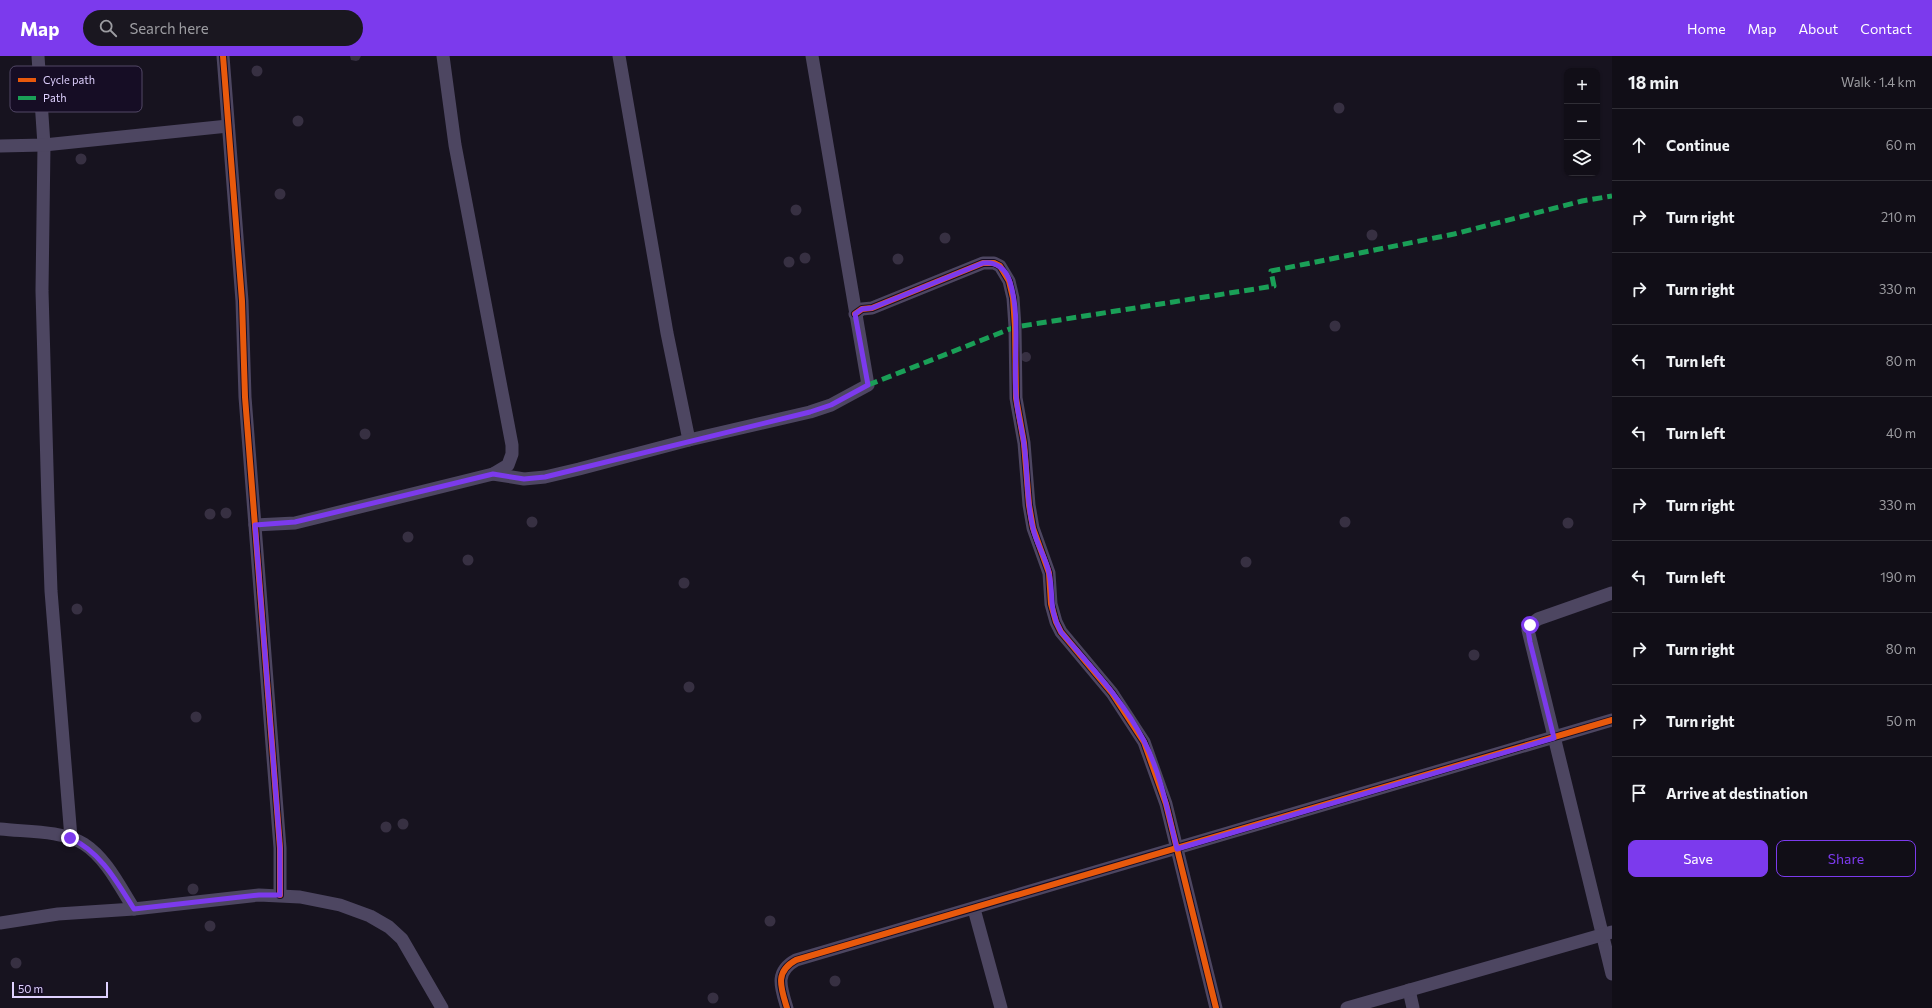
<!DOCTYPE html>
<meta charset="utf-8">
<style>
body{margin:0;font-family:Commissioner,sans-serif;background:#1a1720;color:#f1f3f6}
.controls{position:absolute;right:12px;top:12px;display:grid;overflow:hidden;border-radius:8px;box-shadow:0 1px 3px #0004}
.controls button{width:36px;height:36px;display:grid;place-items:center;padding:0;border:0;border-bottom:1px solid #302e36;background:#110e17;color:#f1f3f6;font:20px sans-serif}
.scale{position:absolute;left:12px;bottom:10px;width:96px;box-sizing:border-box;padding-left:4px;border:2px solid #dfd1ff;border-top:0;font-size:11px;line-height:14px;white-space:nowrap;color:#dfd1ff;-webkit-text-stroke:3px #160d25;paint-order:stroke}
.stop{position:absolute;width:12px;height:12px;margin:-9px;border:3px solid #7c3aed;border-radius:50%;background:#fff}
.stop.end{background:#7c3aed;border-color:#fff;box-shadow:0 1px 4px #0008}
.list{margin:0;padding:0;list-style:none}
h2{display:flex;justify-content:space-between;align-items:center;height:52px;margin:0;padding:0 16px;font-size:17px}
h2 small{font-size:13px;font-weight:400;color:#9c9ca1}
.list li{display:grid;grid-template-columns:26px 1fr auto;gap:12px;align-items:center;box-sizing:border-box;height:72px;padding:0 16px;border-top:1px solid #302e36}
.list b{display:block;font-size:15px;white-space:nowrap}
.list em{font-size:13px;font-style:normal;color:#9c9ca1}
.actions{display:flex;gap:8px;padding:12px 16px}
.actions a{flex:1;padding:9px 0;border:1px solid #7c3aed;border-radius:8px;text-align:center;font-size:14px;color:#7c3aed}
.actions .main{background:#7c3aed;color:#fff}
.icon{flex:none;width:22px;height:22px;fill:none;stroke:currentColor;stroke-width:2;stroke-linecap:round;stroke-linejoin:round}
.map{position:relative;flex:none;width:1612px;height:952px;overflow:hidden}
header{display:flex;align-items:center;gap:24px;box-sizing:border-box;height:56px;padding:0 20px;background:#7c3aed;color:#fff}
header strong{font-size:19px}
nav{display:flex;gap:22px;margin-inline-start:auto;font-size:14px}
.search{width:280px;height:36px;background:#1a1720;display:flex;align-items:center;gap:10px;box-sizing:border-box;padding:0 14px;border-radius:22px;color:#9c9ca1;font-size:15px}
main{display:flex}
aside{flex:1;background:#110e17}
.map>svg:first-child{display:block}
</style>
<header>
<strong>Map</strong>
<div class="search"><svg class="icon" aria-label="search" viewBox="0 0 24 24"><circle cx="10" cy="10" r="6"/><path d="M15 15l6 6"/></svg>Search here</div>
<nav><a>Home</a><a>Map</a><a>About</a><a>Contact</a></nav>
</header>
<main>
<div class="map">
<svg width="1612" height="952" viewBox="0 0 1612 952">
<rect width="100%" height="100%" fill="#17131f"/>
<g fill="#373042">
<path d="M350 0H361L359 4 356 5 351 4Z"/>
<circle cx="257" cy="15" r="5.5"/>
<circle cx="1339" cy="52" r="5.5"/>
<circle cx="298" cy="65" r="5.5"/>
<circle cx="81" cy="103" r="5.5"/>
<circle cx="280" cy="138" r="5.5"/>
<circle cx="796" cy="154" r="5.5"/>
<circle cx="1372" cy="179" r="5.5"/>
<circle cx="945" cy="182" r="5.5"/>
<circle cx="805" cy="202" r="5.5"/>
<circle cx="898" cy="203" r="5.5"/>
<circle cx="789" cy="206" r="5.5"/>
<circle cx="1335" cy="270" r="5.5"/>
<circle cx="1026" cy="301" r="5"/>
<circle cx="365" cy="378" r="5.5"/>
<circle cx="226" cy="457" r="5.5"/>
<circle cx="210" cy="458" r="5.5"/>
<circle cx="1345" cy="466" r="5.5"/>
<circle cx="532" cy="466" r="5.5"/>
<circle cx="1568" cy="467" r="5.5"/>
<circle cx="408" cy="481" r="5.5"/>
<circle cx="468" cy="504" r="5.5"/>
<circle cx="1246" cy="506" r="5.5"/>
<circle cx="684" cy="527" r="5.5"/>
<circle cx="77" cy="553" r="5.5"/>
<circle cx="1474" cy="599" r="5.5"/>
<circle cx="689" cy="631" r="5.5"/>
<circle cx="196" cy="661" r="5.5"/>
<circle cx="403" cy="768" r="5.5"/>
<circle cx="386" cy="771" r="5.5"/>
<circle cx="193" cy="833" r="5.5"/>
<circle cx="770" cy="865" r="5.5"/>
<circle cx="210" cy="870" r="5.5"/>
<circle cx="16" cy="907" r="5.5"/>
<circle cx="835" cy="925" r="5.5"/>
<circle cx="713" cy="942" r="5.5"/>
</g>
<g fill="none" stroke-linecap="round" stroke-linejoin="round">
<g stroke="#4d4661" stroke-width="13">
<path d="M38 0 44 89 42 235 48 447 51 535 71 782"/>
<path d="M223 0 242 245 245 341 280 792V839"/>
<path d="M619 0 667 277 689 384"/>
<path d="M0 90 44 89 228 70"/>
<path d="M855 258 862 253 872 252 983 207H994L1000 210 1009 225 1013 242 1015 271 1016 342 1024 387 1029 449 1033 472 1049 517 1051 548 1056 566 1061 576 1112 637 1144 686 1166 748 1216 952"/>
<path d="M493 418 524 423 545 421 579 413 689 384 810 356 831 349 868 329 812 0"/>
<path d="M255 469 295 467 493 418 508 409 512 398V389L455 89 443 0"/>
<path d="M1612 537 1538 563 1530 569 1528 574 1612 918"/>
<path d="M0 773C26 776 61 774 84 788 106 802 120 831 134 853"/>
<path d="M974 853 1001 952"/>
<path d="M0 867 58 858 134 853 259 839 300 841 340 849 370 860 389 871 402 883 442 952"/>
<path d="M1409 934 1413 952"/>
<path d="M787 952C781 932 774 916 796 904L1612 664"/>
<path d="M1347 952 1612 876"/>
</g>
<path stroke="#1a9f57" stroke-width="5" stroke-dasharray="10 5" stroke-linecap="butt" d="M868 329 1015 271 1274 230 1271 215 1454 178 1582 145 1612 140"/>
<defs>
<g id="cycleway">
<path d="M223 0 242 245 245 341 280 792V839"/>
<path d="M855 258 862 253 872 252 983 207H994L1000 210 1009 225 1013 242 1015 271 1016 342 1024 387 1029 449 1033 472 1049 517 1051 548 1056 566 1061 576 1112 637 1144 686 1166 748 1216 952"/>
<path d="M787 952C781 932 774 916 796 904L1612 664"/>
</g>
</defs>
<use href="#cycleway" stroke="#160d25" stroke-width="8"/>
<use href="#cycleway" stroke="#e8590c" stroke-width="6"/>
</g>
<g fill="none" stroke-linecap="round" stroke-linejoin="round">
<path stroke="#7c3aed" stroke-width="5" d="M70 782C101 796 117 826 134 853L259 839H280V792L255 469 295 466 493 418 524 423 545 421 810 356 831 349 868 329 855 258 862 253 872 252 983 207C996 205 1006 213 1010 226 1021 262 1013 302 1016 340 1017 356 1022 372 1024 388 1028 416 1026 444 1033 472 1036 488 1046 501 1049 517 1054 540 1048 553 1061 576 1090 610 1123 644 1144 685 1161 718 1168 757 1177 793L1554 682 1530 586 1528 574 1530 569"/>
</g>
<rect x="10" y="10" width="132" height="46" rx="6" fill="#160d25" stroke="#524866" stroke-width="1"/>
<rect x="18" y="22" width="18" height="4" fill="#e8590c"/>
<rect x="18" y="40" width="18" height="4" fill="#1a9f57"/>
<g font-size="11" fill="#dfd1ff">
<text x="43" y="28">Cycle path</text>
<text x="43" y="46">Path</text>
</g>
</svg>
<div class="controls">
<button>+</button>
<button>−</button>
<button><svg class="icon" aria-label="layers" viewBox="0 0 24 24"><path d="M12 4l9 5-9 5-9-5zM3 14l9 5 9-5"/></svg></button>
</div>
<div class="scale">50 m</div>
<div class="stop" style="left:1530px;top:569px"></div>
<div class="stop end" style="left:70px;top:782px"></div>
</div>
<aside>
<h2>18 min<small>Walk · 1.4 km</small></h2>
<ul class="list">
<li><svg class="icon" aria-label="ahead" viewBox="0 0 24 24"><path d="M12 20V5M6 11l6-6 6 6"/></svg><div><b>Continue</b></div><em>60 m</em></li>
<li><svg class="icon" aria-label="right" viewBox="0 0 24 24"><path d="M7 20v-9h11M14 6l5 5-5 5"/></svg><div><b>Turn right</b></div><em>210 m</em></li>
<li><svg class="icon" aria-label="right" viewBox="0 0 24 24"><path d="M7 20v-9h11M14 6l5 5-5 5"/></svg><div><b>Turn right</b></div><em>330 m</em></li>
<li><svg class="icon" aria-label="left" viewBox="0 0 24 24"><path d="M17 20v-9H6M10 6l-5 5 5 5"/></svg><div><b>Turn left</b></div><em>80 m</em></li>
<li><svg class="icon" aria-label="left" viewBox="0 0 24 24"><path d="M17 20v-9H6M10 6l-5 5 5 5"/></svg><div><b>Turn left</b></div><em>40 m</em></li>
<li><svg class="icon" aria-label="right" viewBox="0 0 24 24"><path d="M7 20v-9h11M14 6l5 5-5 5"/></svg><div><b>Turn right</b></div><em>330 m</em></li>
<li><svg class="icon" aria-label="left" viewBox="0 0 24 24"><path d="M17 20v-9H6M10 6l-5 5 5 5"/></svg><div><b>Turn left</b></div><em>190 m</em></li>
<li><svg class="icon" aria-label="right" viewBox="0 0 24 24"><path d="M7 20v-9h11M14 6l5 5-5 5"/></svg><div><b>Turn right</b></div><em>80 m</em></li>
<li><svg class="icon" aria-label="right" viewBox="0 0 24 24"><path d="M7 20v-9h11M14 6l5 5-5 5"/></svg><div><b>Turn right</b></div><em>50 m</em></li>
<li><svg class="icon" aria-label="arrive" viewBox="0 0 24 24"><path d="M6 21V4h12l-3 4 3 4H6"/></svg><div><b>Arrive at destination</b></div></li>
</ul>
<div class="actions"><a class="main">Save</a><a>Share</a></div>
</aside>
</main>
